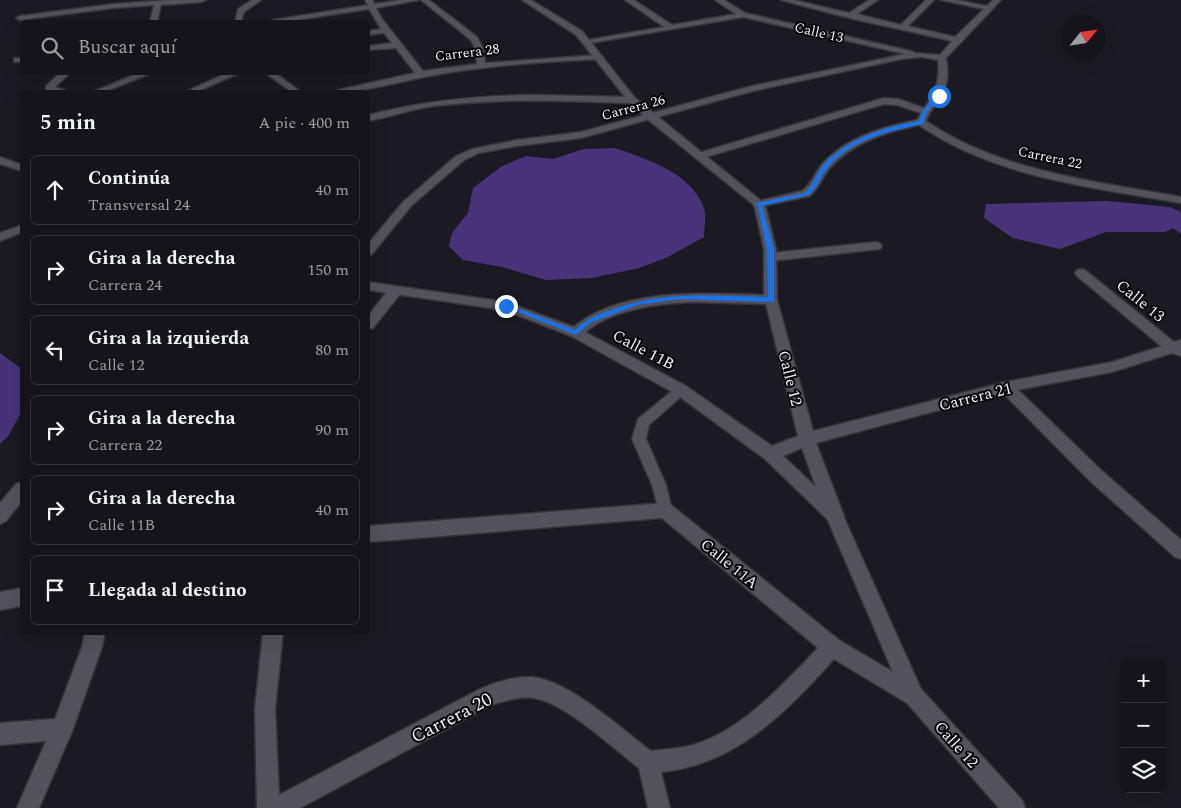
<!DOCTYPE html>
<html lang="es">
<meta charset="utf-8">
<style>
body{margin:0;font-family:Spectral,serif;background:#1d1d23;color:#f1f3f6}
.controls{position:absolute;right:15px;bottom:15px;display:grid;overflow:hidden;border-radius:8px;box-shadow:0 5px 20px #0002}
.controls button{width:45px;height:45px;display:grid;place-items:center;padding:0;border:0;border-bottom:1px solid #333339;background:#14141a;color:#f1f3f6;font:25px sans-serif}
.compass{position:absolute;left:1061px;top:15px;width:45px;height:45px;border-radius:50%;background:#14141a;box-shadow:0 5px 20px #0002;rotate:60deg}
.stop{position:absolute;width:15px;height:15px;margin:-11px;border:4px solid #1a73e8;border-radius:50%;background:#fff}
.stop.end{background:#1a73e8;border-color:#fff;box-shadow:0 1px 5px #0008}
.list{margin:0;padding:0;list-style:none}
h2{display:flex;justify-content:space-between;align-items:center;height:65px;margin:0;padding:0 20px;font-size:21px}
h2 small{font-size:16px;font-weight:400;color:#9d9ea2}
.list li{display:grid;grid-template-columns:32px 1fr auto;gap:15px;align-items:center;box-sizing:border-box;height:70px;margin:0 10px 10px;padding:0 10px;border:1px solid #333339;border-radius:8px}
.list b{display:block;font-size:19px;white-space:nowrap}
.list p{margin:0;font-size:16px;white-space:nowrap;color:#9d9ea2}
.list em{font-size:16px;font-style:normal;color:#9d9ea2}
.icon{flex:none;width:28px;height:28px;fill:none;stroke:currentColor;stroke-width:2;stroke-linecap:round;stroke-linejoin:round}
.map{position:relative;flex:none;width:1181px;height:808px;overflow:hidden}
.search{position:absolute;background:#14141a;box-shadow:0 5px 20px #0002;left:20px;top:20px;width:350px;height:55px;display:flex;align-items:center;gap:12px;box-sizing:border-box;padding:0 18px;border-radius:8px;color:#9d9ea2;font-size:19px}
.panel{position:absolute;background:#14141a;box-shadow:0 5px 20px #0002;left:20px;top:90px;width:350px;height:545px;border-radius:8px}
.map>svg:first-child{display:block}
</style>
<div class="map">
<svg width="1181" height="808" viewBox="0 0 1181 808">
<rect width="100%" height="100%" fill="#1b1a22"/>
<g fill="#48337b">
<path d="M615 148C646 159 690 172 703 206 707 214 704 229 704 237L666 258 639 268 592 278 546 280 502 267 463 260 449 246 452 233 468 213 473 188 502 166 526 156 553 159 584 149Z"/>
<path d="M1108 201 1170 207 1181 212V234L1173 228 1165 232H1106L1060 249 1013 238 984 218 986 204Z"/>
<path d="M0 353 22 369V411L8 436 0 444Z"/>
</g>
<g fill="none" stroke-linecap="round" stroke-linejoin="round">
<defs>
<path id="pedestrian" d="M681 385 685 387 687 390 685 393 649 425 646 439 666 485 672 510 670 514 665 516 660 514 652 485 632 439 638 419 677 387Z"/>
<g id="minor">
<path d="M170 0H206L202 2 161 5 157 22H150L154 5 114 8 20 20 16 18 20 16 114 4Z"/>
<path d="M252 0H261L244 12 241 22H235L238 9Z"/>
<path d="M365 0H373L374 4 401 0H419L376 8 382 19 423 71 477 64 475 48 471 40 421 0H429L477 37 483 48 485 63 599 55 603 57 599 59C544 62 489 65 435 75 405 80 366 92 337 92L338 90 415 73 396 48 368 50V46L392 43 384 33 368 35V31L381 29 369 9 284 22H269L273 20 368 5Z"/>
<path d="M625 0H634L672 25 736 14 715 0H724L745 13 911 51 915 53 940 55 952 41 849 18 781 0H794L849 13 869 0H878L857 14 901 25 926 0H934L908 26 955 37 984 9 941 0H957L987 6 993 0H1001L946 58C952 93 938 94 926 121 1001 172 1094 181 1181 197V203C1092 187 996 178 919 125 887 132 853 142 830 168 822 177 819 188 810 196L759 207 755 206 753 204 755 202 802 191C812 184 815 172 823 163 847 137 882 127 917 120L921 113 897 105 884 104 703 158H695L694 156 695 154 884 98 898 99 924 108C936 93 940 79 938 60L922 57 902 59 753 91 581 138 517 146 479 153 464 160 411 206 372 254 368 255V244L403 202 456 156 472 149 517 140 581 132 752 86 905 54 743 17 585 44 584 42 588 40 664 27Z"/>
<rect x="14" y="58" width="8" height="4"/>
<path d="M61 72H71L55 87 64 90 65 92H54L46 90V86Z"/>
<path d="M141 72H154L104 92H93Z"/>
<path d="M229 72H242L196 92H185Z"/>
<path d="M264 72H274L301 92H292Z"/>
<path d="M532 95 632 97 637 100 632 103C566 101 500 98 434 106 411 109 390 117 368 121V115C422 101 476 96 532 95Z"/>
<path d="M876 242 880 243 882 246 880 249 771 261 765 257 771 253Z"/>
<path d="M1081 269 1085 270 1174 342 1181 340V350L1172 353 1167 351 1077 276 1075 273 1077 270Z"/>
<path d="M395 287 400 288 401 291 400 294 373 328 368 329V316L390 288Z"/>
<path d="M1006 382 1011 383 1102 471 1181 540V559L1175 557 1090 481 1001 391 999 387 1001 383Z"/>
<path d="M22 482V501L6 521 0 524V503L16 484Z"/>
<path d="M665 503 671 505 839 640 893 672 826 516 829 511 835 508 841 511 921 689 1022 800 1025 808H999L907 703 834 659C786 712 736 765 661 772L670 808H648L639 768C614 749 563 701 533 698 519 696 505 701 491 705L300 808H257L255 709 263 632H283L275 709 279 795 480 689C496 682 514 676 532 677 570 681 620 728 651 751 665 749 680 749 693 745 743 730 783 684 818 648L662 518 368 542V526Z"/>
<path d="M22 588V606L0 610V592Z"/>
<path d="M85 632H105L102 647 73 729 39 808H17L46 741 0 745V723L55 719 82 647Z"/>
</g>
<g id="tertiary">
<path d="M522 0H531L582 31 635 98 765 204 776 249 777 300 813 431 1006 382 1112 362 1172 343 1181 346V356L1172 353 1112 372 1006 392 816 443 844 516 841 521 835 524 829 521 765 459 676 394 571 336 504 310 368 290V282L506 302 574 327C621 287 707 293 764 295V249L754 205 646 118 629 102 576 35ZM691 302 766 304 798 436 772 446 686 386 585 332C614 309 655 304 691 302ZM802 448 816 487 783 456Z"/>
<path d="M0 157 22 165V171L0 164Z"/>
<path d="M22 225V232L0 241V233Z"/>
</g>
</defs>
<use href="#pedestrian" stroke="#35343a" stroke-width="3"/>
<use href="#minor" stroke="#35343a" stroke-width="3"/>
<use href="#tertiary" stroke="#35343a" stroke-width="3"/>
<use href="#pedestrian" fill="#53525b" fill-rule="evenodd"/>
<use href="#minor" fill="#53525b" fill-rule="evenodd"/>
<use href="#tertiary" fill="#53525b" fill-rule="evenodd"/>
</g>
<path fill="#1a73e8" d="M937 94 941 96 927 112 923 124C889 131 852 139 828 167 820 176 818 188 808 195L762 206 774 249V302L680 299 637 305 590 323 576 335 503 306 509 305 575 330C586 319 597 315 611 310 663 290 714 296 768 297L767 249 757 203 804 193C814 186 816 173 824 164 849 138 884 127 919 121L922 112Z"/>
<g text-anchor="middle" stroke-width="4" stroke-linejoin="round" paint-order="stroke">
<g font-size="14" fill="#f2f1f7" stroke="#060609">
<text transform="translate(819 32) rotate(13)" y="5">Calle 13</text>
<text transform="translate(467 52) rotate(-7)" y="5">Carrera 28</text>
<text transform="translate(633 107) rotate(-15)" y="5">Carrera 26</text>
<text transform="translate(1050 157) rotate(12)" y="5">Carrera 22</text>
</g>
<g font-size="16" fill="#f2f1f7" stroke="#060609">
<text transform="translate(1141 300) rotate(39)" y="6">Calle 13</text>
<text transform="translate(644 349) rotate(28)" y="6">Calle 11B</text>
<text transform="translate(791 378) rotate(76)" y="6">Calle 12</text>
<text transform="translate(975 396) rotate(-14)" y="6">Carrera 21</text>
<text transform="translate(730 563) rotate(39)" y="6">Calle 11A</text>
<text transform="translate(957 744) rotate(48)" y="6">Calle 12</text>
</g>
<g font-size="19" fill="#f2f1f7" stroke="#060609">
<text transform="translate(451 717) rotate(-27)" y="7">Carrera 20</text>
</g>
</g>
</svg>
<div class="controls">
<button>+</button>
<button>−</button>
<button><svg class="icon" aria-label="layers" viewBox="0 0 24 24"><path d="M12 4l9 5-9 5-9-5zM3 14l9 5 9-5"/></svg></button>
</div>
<svg class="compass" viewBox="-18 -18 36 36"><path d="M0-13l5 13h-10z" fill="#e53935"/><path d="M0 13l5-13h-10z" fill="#9d9ea2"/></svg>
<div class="stop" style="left:939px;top:96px"></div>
<div class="stop end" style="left:506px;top:306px"></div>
<div class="search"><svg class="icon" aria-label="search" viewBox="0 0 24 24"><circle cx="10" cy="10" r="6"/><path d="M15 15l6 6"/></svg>Buscar aquí</div>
<section class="panel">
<h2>5 min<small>A pie · 400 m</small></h2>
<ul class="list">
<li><svg class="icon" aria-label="ahead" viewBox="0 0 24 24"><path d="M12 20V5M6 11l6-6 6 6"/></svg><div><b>Continúa</b><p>Transversal 24</p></div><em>40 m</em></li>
<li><svg class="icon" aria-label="right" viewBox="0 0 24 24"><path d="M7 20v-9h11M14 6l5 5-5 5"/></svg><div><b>Gira a la derecha</b><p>Carrera 24</p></div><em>150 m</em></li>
<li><svg class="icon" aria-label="left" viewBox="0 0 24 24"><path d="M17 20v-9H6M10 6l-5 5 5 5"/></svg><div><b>Gira a la izquierda</b><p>Calle 12</p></div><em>80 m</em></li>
<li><svg class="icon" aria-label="right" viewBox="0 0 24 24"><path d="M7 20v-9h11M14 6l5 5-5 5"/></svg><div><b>Gira a la derecha</b><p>Carrera 22</p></div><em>90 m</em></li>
<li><svg class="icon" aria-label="right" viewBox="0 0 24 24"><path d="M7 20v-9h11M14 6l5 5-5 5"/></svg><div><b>Gira a la derecha</b><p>Calle 11B</p></div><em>40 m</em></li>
<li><svg class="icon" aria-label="arrive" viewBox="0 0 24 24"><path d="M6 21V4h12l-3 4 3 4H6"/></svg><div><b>Llegada al destino</b></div></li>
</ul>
</section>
</div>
